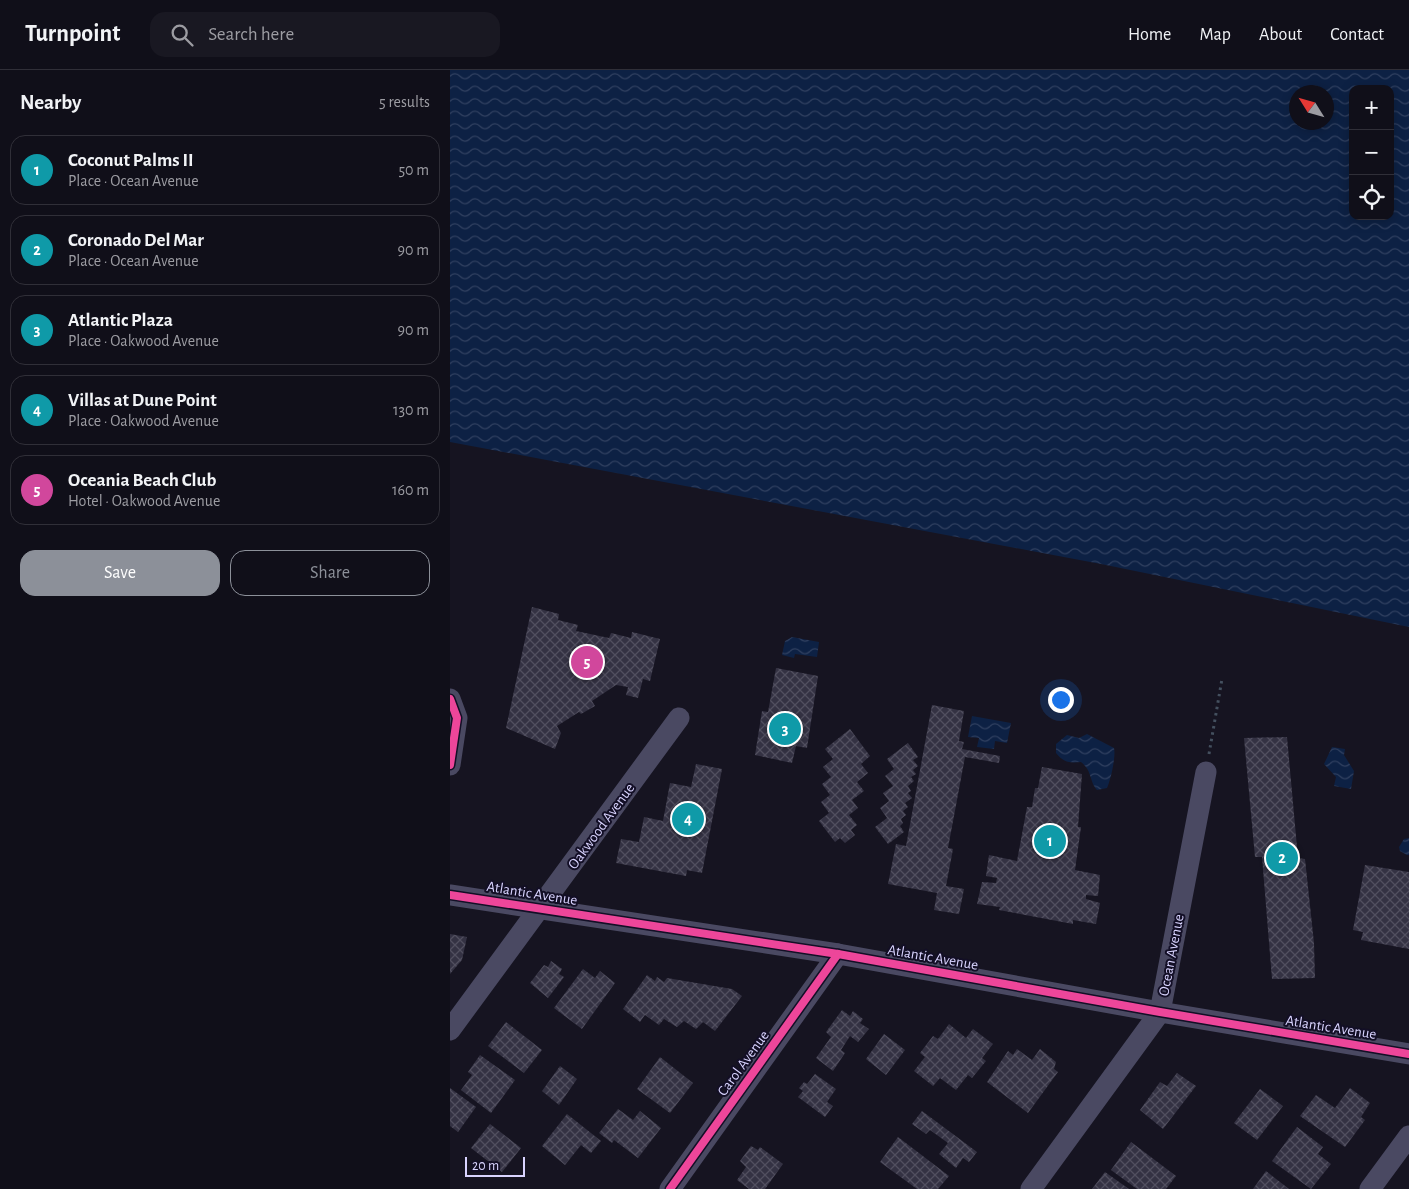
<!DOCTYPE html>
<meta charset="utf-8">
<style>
body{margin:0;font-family:"Alegreya Sans",sans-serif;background:#191822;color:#f1f3f6}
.controls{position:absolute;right:15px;top:15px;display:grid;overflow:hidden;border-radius:10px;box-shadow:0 2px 12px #0003}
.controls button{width:45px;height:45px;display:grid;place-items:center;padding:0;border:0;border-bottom:1px solid #302f38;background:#100f19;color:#f1f3f6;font:25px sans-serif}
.compass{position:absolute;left:839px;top:15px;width:45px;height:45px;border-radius:50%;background:#100f19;box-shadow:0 2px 12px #0003;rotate:307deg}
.scale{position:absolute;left:15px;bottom:12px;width:60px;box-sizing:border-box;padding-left:5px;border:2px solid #d9d4ff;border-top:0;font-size:14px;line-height:18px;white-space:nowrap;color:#d9d4ff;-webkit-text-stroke:4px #130f26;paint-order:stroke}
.you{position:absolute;left:610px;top:629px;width:18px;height:18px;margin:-12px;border:4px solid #fff;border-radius:50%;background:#1a73e8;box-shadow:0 0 0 8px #1a73e833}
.badge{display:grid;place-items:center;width:32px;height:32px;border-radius:50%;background:#8c9099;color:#fff;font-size:16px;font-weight:700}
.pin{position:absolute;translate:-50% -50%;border:2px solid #fff;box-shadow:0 1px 5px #0006}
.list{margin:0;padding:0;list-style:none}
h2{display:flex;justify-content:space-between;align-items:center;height:65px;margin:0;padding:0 20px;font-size:21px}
h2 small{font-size:16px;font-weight:400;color:#9c9ca2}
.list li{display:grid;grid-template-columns:32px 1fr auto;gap:15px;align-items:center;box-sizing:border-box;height:70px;margin:0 10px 10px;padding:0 10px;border:1px solid #302f38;border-radius:15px}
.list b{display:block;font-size:19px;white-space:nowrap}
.list p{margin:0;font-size:16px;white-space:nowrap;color:#9c9ca2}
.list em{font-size:16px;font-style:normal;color:#9c9ca2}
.actions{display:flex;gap:10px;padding:15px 20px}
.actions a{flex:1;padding:11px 0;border:1px solid #8c9099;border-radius:15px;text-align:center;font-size:18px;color:#8c9099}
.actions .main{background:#8c9099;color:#fff}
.icon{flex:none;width:28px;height:28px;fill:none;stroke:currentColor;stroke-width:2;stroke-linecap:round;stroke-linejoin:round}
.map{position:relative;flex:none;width:959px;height:1119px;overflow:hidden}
header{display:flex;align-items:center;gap:30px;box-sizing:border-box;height:70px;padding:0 25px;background:#100f19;border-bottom:1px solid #302f38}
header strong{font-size:24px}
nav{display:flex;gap:28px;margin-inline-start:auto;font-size:18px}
.search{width:350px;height:45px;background:#191822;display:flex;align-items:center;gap:12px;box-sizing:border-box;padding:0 18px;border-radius:15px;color:#9c9ca2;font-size:19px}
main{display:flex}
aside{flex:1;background:#100f19}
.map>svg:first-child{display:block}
</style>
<header>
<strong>Turnpoint</strong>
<div class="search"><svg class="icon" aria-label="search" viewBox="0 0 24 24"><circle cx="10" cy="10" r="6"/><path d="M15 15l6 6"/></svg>Search here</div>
<nav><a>Home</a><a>Map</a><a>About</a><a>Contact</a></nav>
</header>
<main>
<aside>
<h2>Nearby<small>5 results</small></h2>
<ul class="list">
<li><span class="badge" style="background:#0f9aa8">1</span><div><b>Coconut Palms II</b><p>Place · Ocean Avenue</p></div><em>50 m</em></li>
<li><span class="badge" style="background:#0f9aa8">2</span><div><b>Coronado Del Mar</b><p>Place · Ocean Avenue</p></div><em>90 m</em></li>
<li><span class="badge" style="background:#0f9aa8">3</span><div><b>Atlantic Plaza</b><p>Place · Oakwood Avenue</p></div><em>90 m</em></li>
<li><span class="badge" style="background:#0f9aa8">4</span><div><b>Villas at Dune Point</b><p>Place · Oakwood Avenue</p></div><em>130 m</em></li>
<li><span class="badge" style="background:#d1479c">5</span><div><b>Oceania Beach Club</b><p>Hotel · Oakwood Avenue</p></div><em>160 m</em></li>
</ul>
<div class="actions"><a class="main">Save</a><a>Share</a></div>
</aside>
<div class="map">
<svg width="959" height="1119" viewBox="0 0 959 1119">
<defs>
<pattern id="water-waves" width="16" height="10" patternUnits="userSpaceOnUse" patternTransform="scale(1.25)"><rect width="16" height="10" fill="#0d2144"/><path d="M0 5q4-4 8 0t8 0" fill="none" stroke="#304060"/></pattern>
<pattern id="building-cross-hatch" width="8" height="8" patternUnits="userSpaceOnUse" patternTransform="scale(1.25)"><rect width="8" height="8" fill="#343243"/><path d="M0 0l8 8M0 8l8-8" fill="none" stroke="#514f5f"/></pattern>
</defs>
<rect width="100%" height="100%" fill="#161421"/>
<g fill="url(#water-waves)" fill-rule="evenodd">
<path d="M0 0H959V557L651 494 0 372ZM903 19H940V146H903ZM876 22V52H846V22Z"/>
<path d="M342 567 369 572 367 587 345 584 344 588 332 585 335 571Z"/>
<path d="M522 646 561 653 557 673 545 671 544 679 527 677 529 668 518 667Z"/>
<path d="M637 664 664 678C666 686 661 709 657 718L647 720C639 711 643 702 631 692 620 693 614 693 606 683V674L617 665 629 668Z"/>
<path d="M882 677 895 679 894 685 904 701 901 719 884 716 886 707 874 694Z"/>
<path d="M959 768V785H957L950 781 949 777 954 769Z"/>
</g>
<g fill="url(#building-cross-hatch)">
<path d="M82 537 109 544 108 550 128 555 126 561 159 568 161 563 181 568 182 562 210 569 200 611 193 609 188 628 176 625 178 617 166 615 142 631 145 636 131 644 129 642 107 656 111 663 105 679 56 658Z"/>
<path d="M326 598 368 606 357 678 346 676 342 693 305 685 312 641 318 642Z"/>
<path d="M482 635 514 641 509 671 514 672 512 679 550 686 549 693 515 687 498 778 503 779 496 816 514 819 509 844 484 840 487 823 438 814 446 774 456 776Z"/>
<path d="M400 659 420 686 411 694 418 703 407 712 414 721 402 730 408 738 399 745 407 755 401 760 405 765 395 773 390 768 385 772 369 751 379 743 371 732 380 725 372 714 381 707 373 697 383 689 375 679Z"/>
<path d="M837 667 848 788 855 789 864 873 865 908 822 909 812 787H805L794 668Z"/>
<path d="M458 673 468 687 463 690 468 696 463 700 466 704 461 707 464 711 458 716 461 721 458 723 462 728 455 733 458 737 453 741 456 745 451 749 453 753 450 756 454 762 438 774 425 757 437 748 430 738 439 731 433 723 443 716 435 706 444 699 437 689Z"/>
<path d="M246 694 272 699 252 803 237 800 236 806 166 793 171 769 189 772 194 747 213 751 220 713 241 717Z"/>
<path d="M592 697 632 704 628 757H631L625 800 650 805 648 826 636 825V829L650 833 646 854 623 850V854L549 840 550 837 527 834 532 812 546 813 547 808 536 806 539 785 567 791 577 737H582L585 718H588Z"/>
<path d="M915 795 959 802V879L911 870 913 862 903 860Z"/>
<path d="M0 864 17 867 12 890 0 904Z"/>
<path d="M101 891 112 899 109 904 114 907 98 928 80 913 94 895 98 897Z"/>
<path d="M133 899 145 908 150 901 165 913 132 959 104 938Z"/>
<path d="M197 905 205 911 207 907 214 912 217 908 282 919 292 926 265 961 253 952 246 959 234 951 227 957 214 949 209 955 195 945 190 952 173 939Z"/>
<path d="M392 940 400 946 403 941 413 949 410 953 419 959 408 972 400 966 391 980 395 983 383 1001 366 988 381 967 376 962Z"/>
<path d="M56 952 92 980 74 1003 38 976Z"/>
<path d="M499 954 516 968 523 959 543 974 532 988 536 991 522 1008 518 1005 506 1020 490 1008 483 1016 464 1001 475 987 470 983 483 966 488 969Z"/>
<path d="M434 964 455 980 436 1005 416 989Z"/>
<path d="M567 979 582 990 590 979 606 992 604 999 608 1002 578 1043 537 1012 558 981 563 985Z"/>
<path d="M30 985 65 1010 41 1043 11 1020 22 1005 18 1002Z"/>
<path d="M210 987 243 1013 220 1043 187 1019Z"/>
<path d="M110 996 127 1009 109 1035 92 1021Z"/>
<path d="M727 1003 746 1016 713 1059 690 1040 710 1012 717 1016Z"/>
<path d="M365 1004 386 1019 377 1032 383 1036 375 1047 348 1027 353 1021 349 1018 354 1012 357 1014Z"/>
<path d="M0 1018 26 1037 8 1062 0 1056Z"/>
<path d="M900 1018 920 1033 911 1047 915 1050 895 1077 850 1046 866 1025 885 1038Z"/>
<path d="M810 1019 833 1036 807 1070 784 1053Z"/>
<path d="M168 1039 183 1050 190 1041 211 1058 188 1088 164 1070 162 1073 149 1063Z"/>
<path d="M472 1041 527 1082 519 1092 513 1088 506 1098 489 1084 498 1073 480 1060 476 1064 462 1054Z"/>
<path d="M117 1044 151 1071 141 1083 131 1075 115 1095 92 1076Z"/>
<path d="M40 1054 71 1078 52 1102 21 1078Z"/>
<path d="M847 1057 873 1077 868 1084 881 1094 861 1119 822 1091Z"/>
<path d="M448 1067 499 1106 488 1119H467L430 1092Z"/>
<path d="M681 1072 726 1106 716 1119H687L661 1100Z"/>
<path d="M301 1076 308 1080 310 1077 333 1094 315 1119H299L287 1110 296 1097 290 1091Z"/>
<path d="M816 1101 839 1119H803Z"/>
<path d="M655 1102 679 1119H642Z"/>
</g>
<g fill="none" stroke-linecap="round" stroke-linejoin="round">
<path stroke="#44505f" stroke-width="3" stroke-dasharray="2.5 4" stroke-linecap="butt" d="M759 684 772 609"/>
<g stroke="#4a4962" stroke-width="21">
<path d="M0 629 7 648 0 695"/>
<path d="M0 825 388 884 710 942 959 984"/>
<path d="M0 960 229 648"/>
<path d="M220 1119 388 884"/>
<path d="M581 1119 710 942 756 702"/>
<path d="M920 1119 959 1066"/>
</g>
<defs>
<g id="cycleway">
<path d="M0 629 7 648 0 695"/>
<path d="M0 825 388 884 710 942 959 984"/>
<path d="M220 1119 388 884"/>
</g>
</defs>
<use href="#cycleway" stroke="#130f26" stroke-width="11"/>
<use href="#cycleway" stroke="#ed469a" stroke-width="8"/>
</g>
<g text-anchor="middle" stroke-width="4" stroke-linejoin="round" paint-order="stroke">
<g font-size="15" fill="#d9d4ff" stroke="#130f26">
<text transform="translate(151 756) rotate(-54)" y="5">Oakwood Avenue</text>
<text transform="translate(82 823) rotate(9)" y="5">Atlantic Avenue</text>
<text transform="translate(721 885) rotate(-79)" y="5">Ocean Avenue</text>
<text transform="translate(483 887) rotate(10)" y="5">Atlantic Avenue</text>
<text transform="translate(881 957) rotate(9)" y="5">Atlantic Avenue</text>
<text transform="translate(293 993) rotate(-54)" y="5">Carol Avenue</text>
</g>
</g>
</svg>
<div class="controls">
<button>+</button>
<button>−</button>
<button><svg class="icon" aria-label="locate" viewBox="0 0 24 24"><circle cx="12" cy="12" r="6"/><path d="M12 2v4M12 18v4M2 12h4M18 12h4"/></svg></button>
</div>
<svg class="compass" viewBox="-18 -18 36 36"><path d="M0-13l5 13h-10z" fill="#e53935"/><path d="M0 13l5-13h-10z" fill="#9c9ca2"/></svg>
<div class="scale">20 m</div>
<div class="you"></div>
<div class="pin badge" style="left:600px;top:771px;background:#0f9aa8">1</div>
<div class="pin badge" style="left:832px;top:788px;background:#0f9aa8">2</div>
<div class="pin badge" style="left:335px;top:659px;background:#0f9aa8">3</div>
<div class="pin badge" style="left:238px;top:749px;background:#0f9aa8">4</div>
<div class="pin badge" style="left:137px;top:592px;background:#d1479c">5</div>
</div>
</main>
